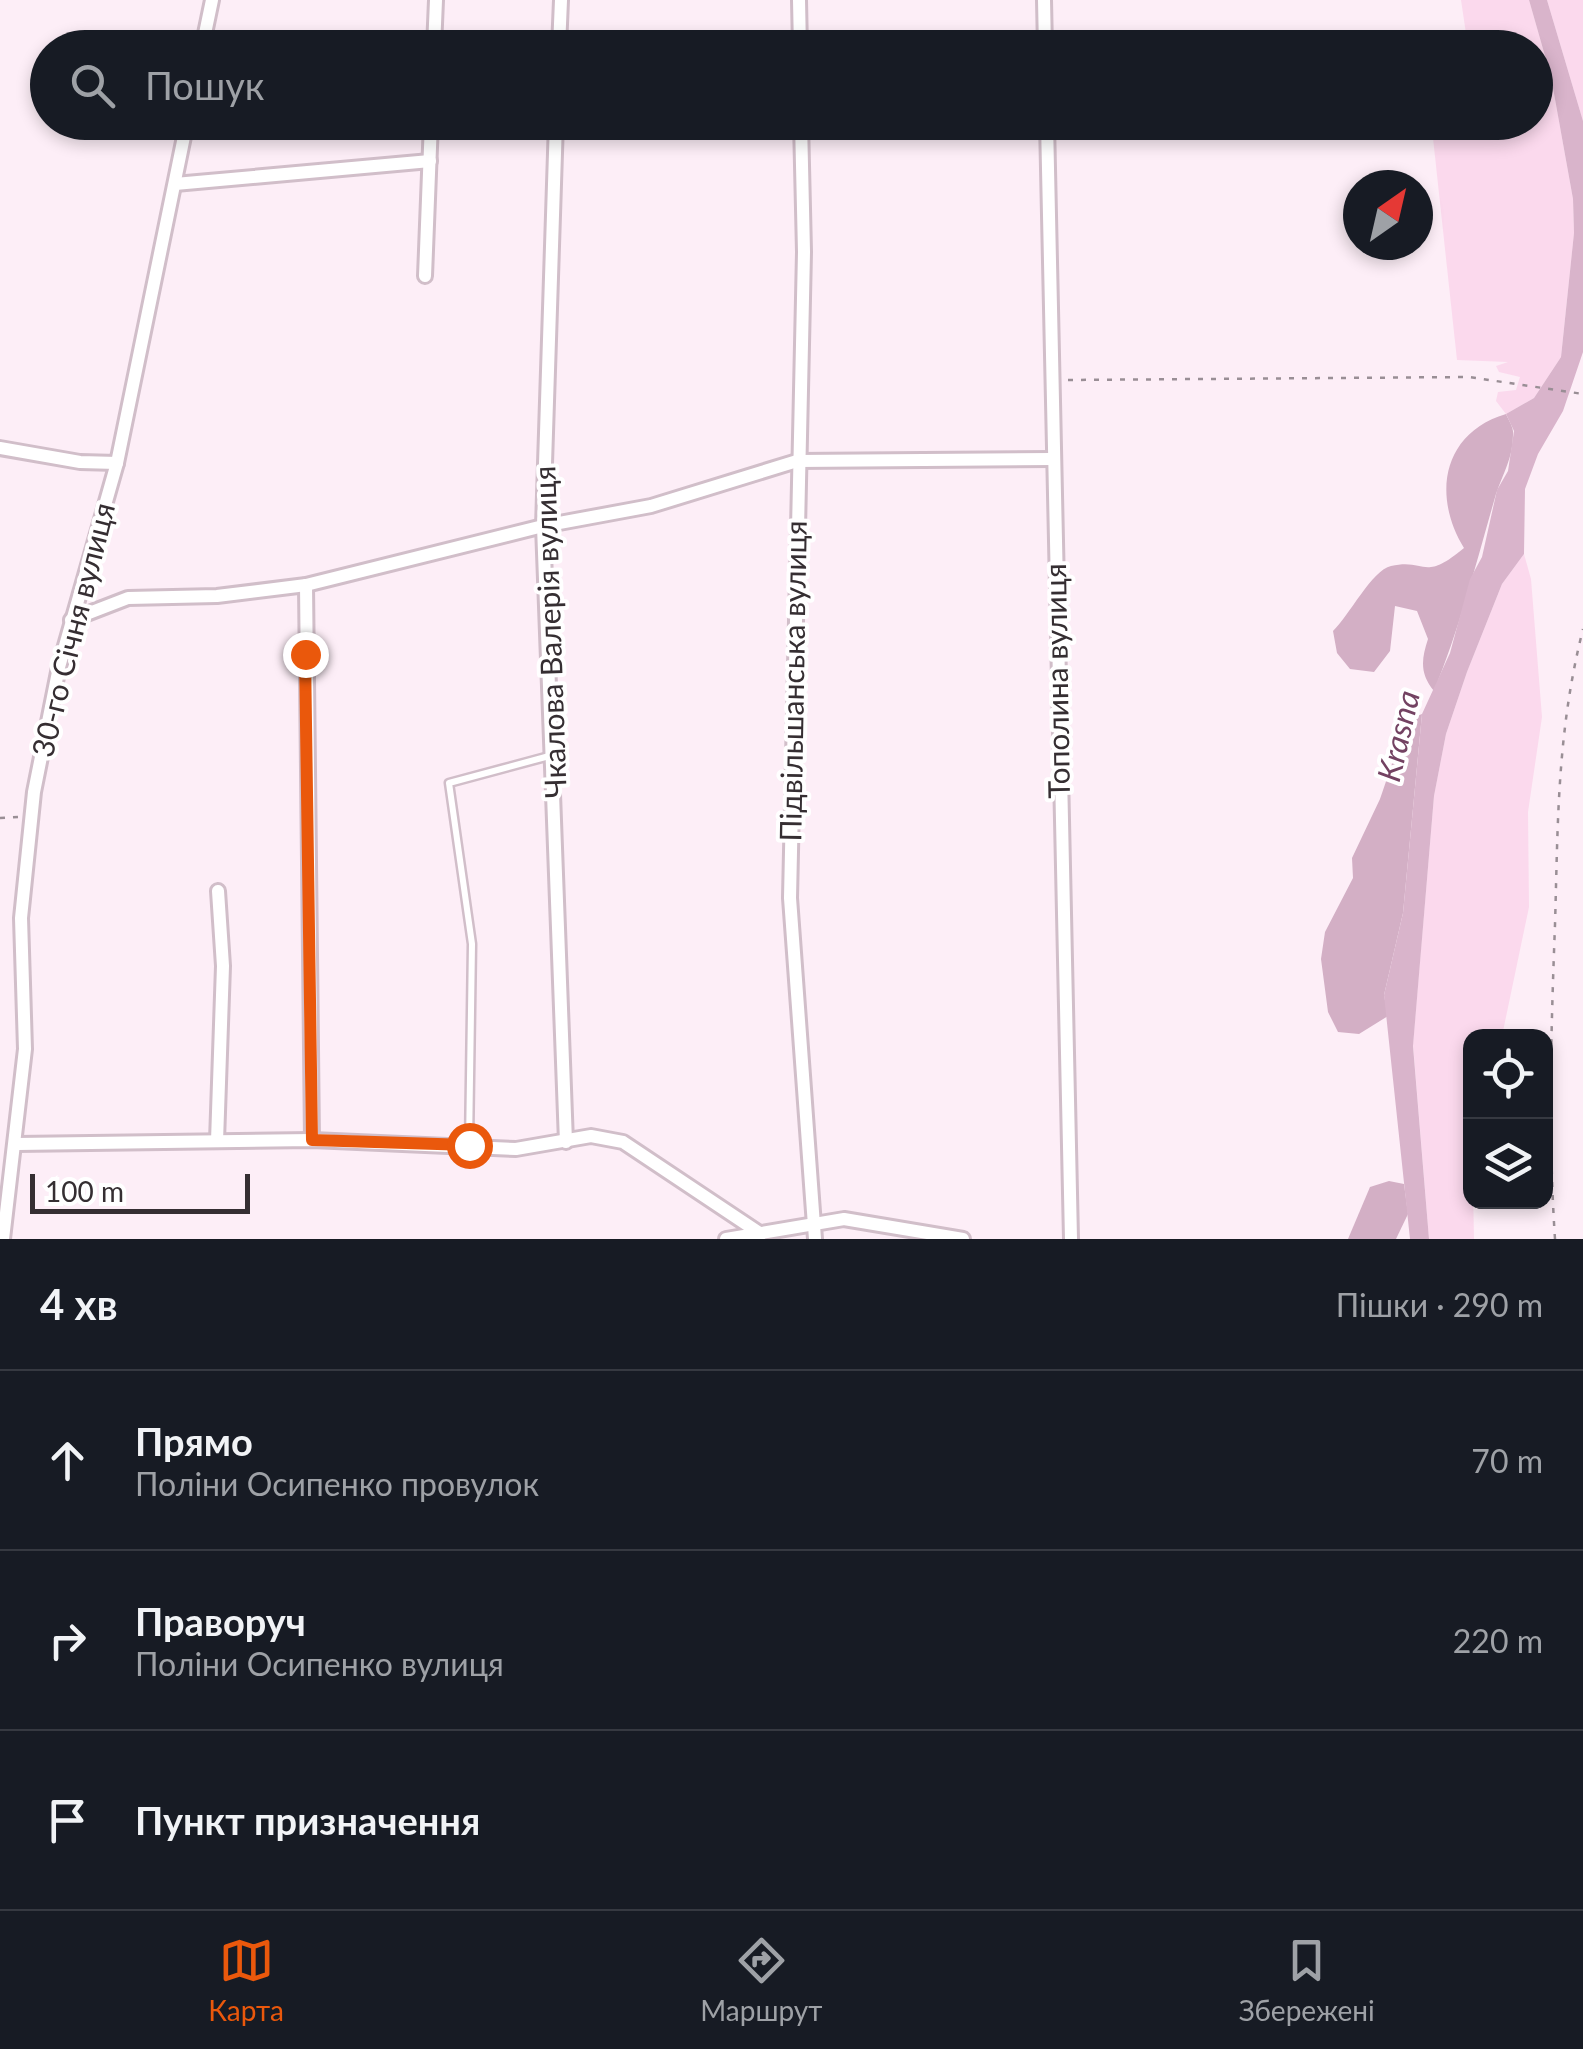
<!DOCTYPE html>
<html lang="uk">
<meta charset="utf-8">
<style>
body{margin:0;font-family:Lato,sans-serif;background:#20242c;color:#f1f3f6}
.controls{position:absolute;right:30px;bottom:30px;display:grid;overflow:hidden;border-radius:20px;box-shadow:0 5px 15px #0003}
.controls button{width:90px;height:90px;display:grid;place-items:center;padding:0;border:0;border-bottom:2px solid #363941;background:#171b24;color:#f1f3f6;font:50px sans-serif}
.compass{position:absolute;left:1343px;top:170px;width:90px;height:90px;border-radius:50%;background:#171b24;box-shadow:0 5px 15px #0003;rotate:34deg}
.scale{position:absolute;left:30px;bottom:25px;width:220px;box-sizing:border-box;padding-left:10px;border:5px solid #352e32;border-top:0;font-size:28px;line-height:35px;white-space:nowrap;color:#352e32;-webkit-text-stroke:8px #fff;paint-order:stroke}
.stop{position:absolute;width:30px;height:30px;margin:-22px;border:8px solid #ea580c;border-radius:50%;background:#fff}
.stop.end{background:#ea580c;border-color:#fff;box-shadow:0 2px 10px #0008}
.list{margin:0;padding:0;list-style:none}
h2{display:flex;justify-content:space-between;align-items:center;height:130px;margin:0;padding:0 40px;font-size:42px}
h2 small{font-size:32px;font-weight:400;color:#9ea1a6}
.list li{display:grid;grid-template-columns:65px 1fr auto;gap:30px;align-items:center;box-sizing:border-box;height:180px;padding:0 40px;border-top:2px solid #363941}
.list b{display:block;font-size:38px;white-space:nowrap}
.list p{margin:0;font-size:32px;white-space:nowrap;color:#9ea1a6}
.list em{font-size:32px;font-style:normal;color:#9ea1a6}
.icon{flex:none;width:55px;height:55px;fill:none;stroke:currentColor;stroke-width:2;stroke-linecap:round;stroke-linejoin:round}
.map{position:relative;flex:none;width:1583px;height:1239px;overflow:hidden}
.search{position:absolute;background:#171b24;box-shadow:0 5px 15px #0003;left:30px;right:30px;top:30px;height:110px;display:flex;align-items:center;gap:25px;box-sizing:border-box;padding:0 35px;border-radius:55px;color:#9ea1a6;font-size:38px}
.sheet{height:670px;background:#171b24}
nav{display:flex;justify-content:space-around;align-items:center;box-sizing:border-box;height:140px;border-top:2px solid #363941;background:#171b24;font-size:28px;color:#9ea1a6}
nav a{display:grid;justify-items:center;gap:5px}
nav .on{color:#ea580c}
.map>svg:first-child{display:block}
</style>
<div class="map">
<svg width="1583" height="1239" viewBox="0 0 1583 1239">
<rect width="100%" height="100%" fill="#fdeef7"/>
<g fill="#fbd9ed">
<path d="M1461 0H1529L1551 77 1573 199 1574 233 1561 357 1534 398 1506 414 1496 401 1498 392 1516 390 1520 377 1499 372 1496 366 1508 362 1457 360 1433 138 1438 123 1536 122V48L1468 47Z"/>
<path d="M1547 0H1583V121Z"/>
<path d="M1524 554 1531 579 1542 717 1528 812 1529 907 1502 1036H1470L1474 1239H1429L1413 1044 1434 796 1446 734 1467 672 1502 584Z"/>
</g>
<g fill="#d3afc5">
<path d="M1506 414C1509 421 1514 428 1513 435 1513 458 1503 473 1496 494 1477 560 1460 627 1434 691 1420 674 1421 660 1428 639L1417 611 1395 606 1390 651 1374 672 1350 669 1337 653 1333 631C1349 616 1372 570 1391 566 1427 558 1422 583 1464 548 1432 496 1442 433 1506 414Z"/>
<path d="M1422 714 1403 913 1384 995 1388 1016 1359 1034 1338 1032 1328 1012 1321 959 1325 932 1353 878 1352 858 1380 799 1407 720Z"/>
<path d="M1389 1181 1404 1184 1408 1214 1396 1239H1348L1370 1187Z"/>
</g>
<path fill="#d9b4cb" d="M1529 0H1547L1583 121V352L1563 411 1538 454 1525 489 1524 554 1502 584 1467 672 1446 734 1434 796 1413 1046 1429 1239H1410L1384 995 1403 913 1422 714 1450 653 1470 579 1482 557 1497 490 1508 471 1514 431 1506 414 1534 398 1561 357 1574 233 1573 199 1551 77Z"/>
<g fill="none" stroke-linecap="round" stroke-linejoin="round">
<defs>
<path id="service" d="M469 1145 472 944 449 783 553 755"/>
<g id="minor">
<path d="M799 0 800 48"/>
<path d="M1044 0 1045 48"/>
<path d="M202 48 212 0"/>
<path d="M434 48 436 0"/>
<path d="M559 48 561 0"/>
<path d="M556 122 543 526 566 1142"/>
<path d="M801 122 804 252 790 898 815 1239"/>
<path d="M1047 122 1071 1239"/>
<path d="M175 184 430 161"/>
<path d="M425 276 431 122"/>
<path d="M0 448 80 462 117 463"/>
<path d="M306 585 312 1140"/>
<path d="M71 620 128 598 217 596 306 585 543 526 651 506 797 461 1052 459"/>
<path d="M217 1141 223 966 218 891"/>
<path d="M17 1144 312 1140 516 1149 591 1136 623 1142 761 1234"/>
<path d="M3 1239 25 1049 21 918 34 792 59 667 117 463 187 122"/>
<path d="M726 1239 844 1219 963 1239"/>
</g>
</defs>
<use href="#service" stroke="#d1bec9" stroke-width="11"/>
<use href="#minor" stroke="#d1bec9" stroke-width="18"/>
<g stroke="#998e95" stroke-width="2.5" stroke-dasharray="5 8" stroke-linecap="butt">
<path d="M1068 380 1469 377 1583 394"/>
<path d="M0 818 18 817"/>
<path d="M1555 1239C1548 1134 1551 1030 1555 925 1558 820 1557 732 1583 629"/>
</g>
<use href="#service" stroke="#fff" stroke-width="6"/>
<use href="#minor" stroke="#fff" stroke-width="12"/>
</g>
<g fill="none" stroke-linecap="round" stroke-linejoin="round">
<path stroke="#ea580c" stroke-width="12" d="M305 654 312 1140 469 1145"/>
</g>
<g text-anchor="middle" stroke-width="8" stroke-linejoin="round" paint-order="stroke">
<g font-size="30" fill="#352e32" stroke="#fff">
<text transform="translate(74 630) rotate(-76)" y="10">30-го Січня вулиця</text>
<text transform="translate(551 632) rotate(-92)" y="10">Чкалова Валерія вулиця</text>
<text transform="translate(794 681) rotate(-89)" y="10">Підвільшанська вулиця</text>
<text transform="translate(1058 681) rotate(-91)" y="10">Тополина вулиця</text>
</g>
<g font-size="32" font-style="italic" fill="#734262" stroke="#fff">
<text transform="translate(1399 736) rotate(-77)" y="11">Krasna</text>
</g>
</g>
</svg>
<div class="controls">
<button><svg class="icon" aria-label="locate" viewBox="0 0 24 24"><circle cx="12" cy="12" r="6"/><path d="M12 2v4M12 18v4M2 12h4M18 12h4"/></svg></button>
<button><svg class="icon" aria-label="layers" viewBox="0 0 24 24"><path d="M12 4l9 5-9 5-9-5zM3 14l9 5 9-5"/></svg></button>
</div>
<svg class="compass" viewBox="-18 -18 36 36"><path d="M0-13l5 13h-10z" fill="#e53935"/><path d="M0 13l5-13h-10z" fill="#9ea1a6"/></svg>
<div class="scale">100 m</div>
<div class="stop" style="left:469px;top:1145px"></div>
<div class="stop end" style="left:305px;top:654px"></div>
<div class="search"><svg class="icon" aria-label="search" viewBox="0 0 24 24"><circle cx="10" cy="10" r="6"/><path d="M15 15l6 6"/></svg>Пошук</div>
</div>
<section class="sheet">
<h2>4 хв<small>Пішки · 290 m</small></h2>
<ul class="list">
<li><svg class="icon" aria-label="ahead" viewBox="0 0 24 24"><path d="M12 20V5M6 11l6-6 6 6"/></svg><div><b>Прямо</b><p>Поліни Осипенко провулок</p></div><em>70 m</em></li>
<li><svg class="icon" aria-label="right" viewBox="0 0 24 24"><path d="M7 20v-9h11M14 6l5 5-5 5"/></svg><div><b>Праворуч</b><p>Поліни Осипенко вулиця</p></div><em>220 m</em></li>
<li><svg class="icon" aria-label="arrive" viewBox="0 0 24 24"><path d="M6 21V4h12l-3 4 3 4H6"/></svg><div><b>Пункт призначення</b></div></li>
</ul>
</section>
<nav>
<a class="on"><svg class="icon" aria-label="map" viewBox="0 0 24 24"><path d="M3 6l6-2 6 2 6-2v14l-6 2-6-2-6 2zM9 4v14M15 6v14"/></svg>Карта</a>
<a><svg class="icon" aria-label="directions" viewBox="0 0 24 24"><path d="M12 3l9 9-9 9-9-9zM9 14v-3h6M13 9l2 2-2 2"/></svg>Маршрут</a>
<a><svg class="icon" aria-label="saved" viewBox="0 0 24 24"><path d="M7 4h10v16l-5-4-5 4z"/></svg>Збережені</a>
</nav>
